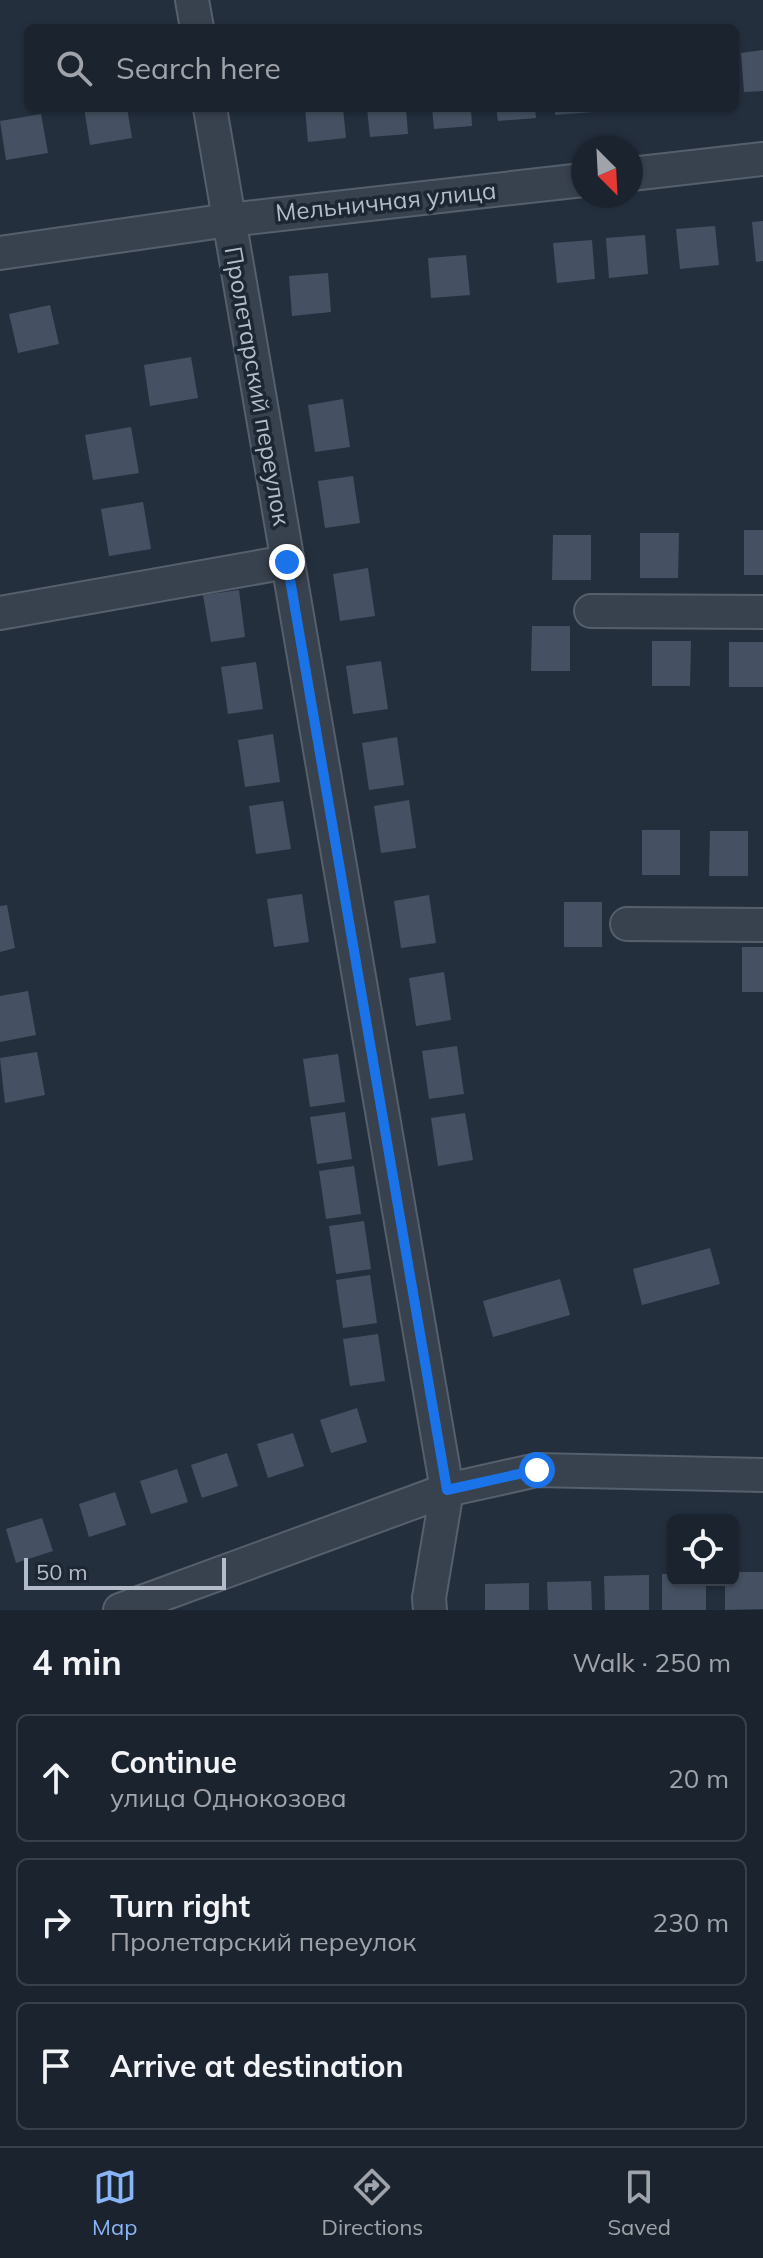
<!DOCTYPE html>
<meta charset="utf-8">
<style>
body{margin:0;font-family:Mulish,sans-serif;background:#282f3a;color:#f1f3f6}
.controls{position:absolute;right:24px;bottom:24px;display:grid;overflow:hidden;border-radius:12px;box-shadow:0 2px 6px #0004}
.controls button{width:72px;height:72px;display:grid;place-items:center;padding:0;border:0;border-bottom:2px solid #39404a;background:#1b232e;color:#f1f3f6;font:40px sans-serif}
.compass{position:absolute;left:571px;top:136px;width:72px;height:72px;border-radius:50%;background:#1b232e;box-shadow:0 2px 6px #0004;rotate:156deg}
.scale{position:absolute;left:24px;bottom:20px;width:202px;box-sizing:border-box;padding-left:8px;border:4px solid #b4bcc9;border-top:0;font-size:22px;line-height:28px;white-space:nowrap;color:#b4bcc9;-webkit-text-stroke:6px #1d2633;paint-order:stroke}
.stop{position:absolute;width:24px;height:24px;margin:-18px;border:6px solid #1a73e8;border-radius:50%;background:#fff}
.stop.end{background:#1a73e8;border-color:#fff;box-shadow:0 2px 8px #0008}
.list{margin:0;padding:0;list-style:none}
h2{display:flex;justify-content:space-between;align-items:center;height:104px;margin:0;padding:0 32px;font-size:34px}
h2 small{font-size:26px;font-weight:400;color:#a0a4aa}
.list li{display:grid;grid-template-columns:52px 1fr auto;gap:24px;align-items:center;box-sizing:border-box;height:128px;margin:0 16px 16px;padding:0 16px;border:2px solid #39404a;border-radius:12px}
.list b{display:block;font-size:30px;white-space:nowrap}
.list p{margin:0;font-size:26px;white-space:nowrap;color:#a0a4aa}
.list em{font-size:26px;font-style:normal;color:#a0a4aa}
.icon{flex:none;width:44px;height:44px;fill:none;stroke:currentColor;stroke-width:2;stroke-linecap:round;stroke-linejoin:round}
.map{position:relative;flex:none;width:763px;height:1610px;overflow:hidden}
.search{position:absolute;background:#1b232e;box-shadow:0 2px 6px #0004;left:24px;right:24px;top:24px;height:88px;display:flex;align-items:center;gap:20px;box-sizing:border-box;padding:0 28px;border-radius:12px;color:#a0a4aa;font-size:30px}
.sheet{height:536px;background:#1b232e}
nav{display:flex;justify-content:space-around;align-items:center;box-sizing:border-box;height:112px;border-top:2px solid #39404a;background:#1b232e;font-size:22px;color:#a0a4aa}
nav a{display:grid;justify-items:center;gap:4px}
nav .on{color:#8ab4f8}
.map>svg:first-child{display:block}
</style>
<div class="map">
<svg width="763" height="1610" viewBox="0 0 763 1610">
<rect width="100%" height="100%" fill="#242f3e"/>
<g fill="#455162">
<path d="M763 50V91L744 92 741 53Z"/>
<path d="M84 108H127L132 138 90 145Z"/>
<path d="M305 108H343L346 138 308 142Z"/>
<path d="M367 108H406L408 134 370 137Z"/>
<path d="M432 108H471L472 126 434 129Z"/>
<path d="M496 108H535L536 118 498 121Z"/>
<path d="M555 108H594V112L555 115Z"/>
<path d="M41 114 48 153 6 160 0 121Z"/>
<path d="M763 221V261L756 262 752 222Z"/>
<path d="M715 226 719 265 680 269 676 229Z"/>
<path d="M645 235 648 274 609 278 606 238Z"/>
<path d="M592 240 595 279 557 283 553 243Z"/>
<path d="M466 255 470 295 431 298 428 258Z"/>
<path d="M328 273 331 312 292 316 289 276Z"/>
<path d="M50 305 59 344 18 353 9 314Z"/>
<path d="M191 357 198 398 150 406 144 365Z"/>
<path d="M343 399 350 447 315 452 308 405Z"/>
<path d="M131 427 139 473 93 480 85 435Z"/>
<path d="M353 476 360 523 325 528 318 481Z"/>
<path d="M143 502 151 549 109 556 101 509Z"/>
<rect x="744" y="530" width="19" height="45"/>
<path d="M640 533H679L678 578H640Z"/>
<path d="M553 535H591V580H552Z"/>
<path d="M368 568 375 616 340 621 333 574Z"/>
<path d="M239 590 245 637 211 642 203 595Z"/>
<path d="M532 626H570V671H531Z"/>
<path d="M652 641H691L690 686H652Z"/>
<rect x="729" y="642" width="34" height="45"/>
<path d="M381 661 388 709 353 714 346 666Z"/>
<path d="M256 662 263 709 228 714 221 667Z"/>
<path d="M273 734 280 782 245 787 238 740Z"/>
<path d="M397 737 404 785 369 790 362 743Z"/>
<path d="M409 800 416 848 381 853 374 806Z"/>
<path d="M283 801 291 849 256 854 249 806Z"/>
<rect x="642" y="830" width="38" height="45"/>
<path d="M710 831H748V876H709Z"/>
<path d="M302 894 309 942 274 947 267 899Z"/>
<path d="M429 895 436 943 401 948 394 901Z"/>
<rect x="564" y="902" width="38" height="45"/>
<path d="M7 905 15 948 0 952V906Z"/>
<rect x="742" y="947" width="21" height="45"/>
<path d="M444 972 451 1020 416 1026 409 978Z"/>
<path d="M28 991 36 1035 0 1042V996Z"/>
<path d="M457 1046 464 1094 429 1099 422 1051Z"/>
<path d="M37 1052 45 1095 5 1103 0 1058Z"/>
<path d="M338 1054 345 1102 310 1107 303 1059Z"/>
<path d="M345 1112 352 1159 317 1164 310 1117Z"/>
<path d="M465 1113 473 1160 438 1166 431 1118Z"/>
<path d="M354 1166 361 1214 326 1219 319 1171Z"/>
<path d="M364 1221 371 1269 336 1274 329 1226Z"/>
<path d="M710 1248 720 1284 642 1305 633 1269Z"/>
<path d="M370 1275 377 1323 343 1328 336 1280Z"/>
<path d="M560 1279 570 1315 493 1337 483 1301Z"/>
<path d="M378 1334 385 1381 350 1386 343 1339Z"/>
<path d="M357 1408 367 1442 331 1453 320 1420Z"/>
<path d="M293 1433 304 1466 268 1478 257 1444Z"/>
<path d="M227 1453 238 1486 202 1498 191 1465Z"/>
<path d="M177 1469 188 1502 151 1514 140 1481Z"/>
<path d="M115 1492 126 1525 89 1537 79 1504Z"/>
<path d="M42 1518 53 1551 16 1563 6 1529Z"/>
<path d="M733 1572H763V1609L725 1610V1580H733Z"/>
<path d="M662 1574H673V1580H706V1610H662Z"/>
<path d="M649 1575V1610H605L604 1576Z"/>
<path d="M591 1581 592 1610H548L547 1582Z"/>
<path d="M529 1583V1610H485V1584Z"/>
</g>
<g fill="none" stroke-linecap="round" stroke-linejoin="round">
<defs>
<g id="minor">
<path d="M192 0 197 28"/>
<path d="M210 108 447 1490 429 1598 430 1610"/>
<path d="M631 174 763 159"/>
<path d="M0 253 229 220 583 180"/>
<path d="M591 611 763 612"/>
<path d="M0 613 287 562"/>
<path d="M627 924 763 925"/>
<path d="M120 1610 447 1490 537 1470 763 1475"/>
</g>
</defs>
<use href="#minor" stroke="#565f6c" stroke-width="36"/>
<use href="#minor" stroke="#38414e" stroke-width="32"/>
</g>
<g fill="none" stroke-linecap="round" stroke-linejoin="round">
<path stroke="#1a73e8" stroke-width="10" d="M287 562 447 1490 537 1470"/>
</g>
<g text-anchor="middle" stroke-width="7" stroke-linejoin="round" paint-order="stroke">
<g font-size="24" fill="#b4bcc9" stroke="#1d2633">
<text transform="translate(386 202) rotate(-6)" y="8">Мельничная улица</text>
<text transform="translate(257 386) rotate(80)" y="8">Пролетарский переулок</text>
</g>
</g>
</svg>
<div class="controls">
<button><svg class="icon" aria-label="locate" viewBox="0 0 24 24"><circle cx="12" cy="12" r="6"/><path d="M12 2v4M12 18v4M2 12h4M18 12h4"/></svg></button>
</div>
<svg class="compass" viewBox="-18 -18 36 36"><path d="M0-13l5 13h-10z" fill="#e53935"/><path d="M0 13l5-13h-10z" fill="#a0a4aa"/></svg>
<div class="scale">50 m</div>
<div class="stop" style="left:537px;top:1470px"></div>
<div class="stop end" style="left:287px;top:562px"></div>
<div class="search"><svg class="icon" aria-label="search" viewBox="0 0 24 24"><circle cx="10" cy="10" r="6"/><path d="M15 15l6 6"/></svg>Search here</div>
</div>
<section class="sheet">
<h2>4 min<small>Walk · 250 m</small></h2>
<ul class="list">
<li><svg class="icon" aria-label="ahead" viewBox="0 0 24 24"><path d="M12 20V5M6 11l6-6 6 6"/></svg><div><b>Continue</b><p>улица Однокозова</p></div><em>20 m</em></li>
<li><svg class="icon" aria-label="right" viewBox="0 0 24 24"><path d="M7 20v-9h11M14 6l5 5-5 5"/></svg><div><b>Turn right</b><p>Пролетарский переулок</p></div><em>230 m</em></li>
<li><svg class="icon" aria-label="arrive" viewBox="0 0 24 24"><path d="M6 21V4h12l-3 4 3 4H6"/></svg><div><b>Arrive at destination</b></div></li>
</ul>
</section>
<nav>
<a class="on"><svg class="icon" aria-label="map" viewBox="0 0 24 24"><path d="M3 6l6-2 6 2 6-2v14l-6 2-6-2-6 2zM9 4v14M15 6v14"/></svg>Map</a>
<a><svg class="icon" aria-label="directions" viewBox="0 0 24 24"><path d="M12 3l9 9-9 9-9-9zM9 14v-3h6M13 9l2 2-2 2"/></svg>Directions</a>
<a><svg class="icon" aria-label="saved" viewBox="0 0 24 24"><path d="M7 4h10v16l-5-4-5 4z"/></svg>Saved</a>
</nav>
